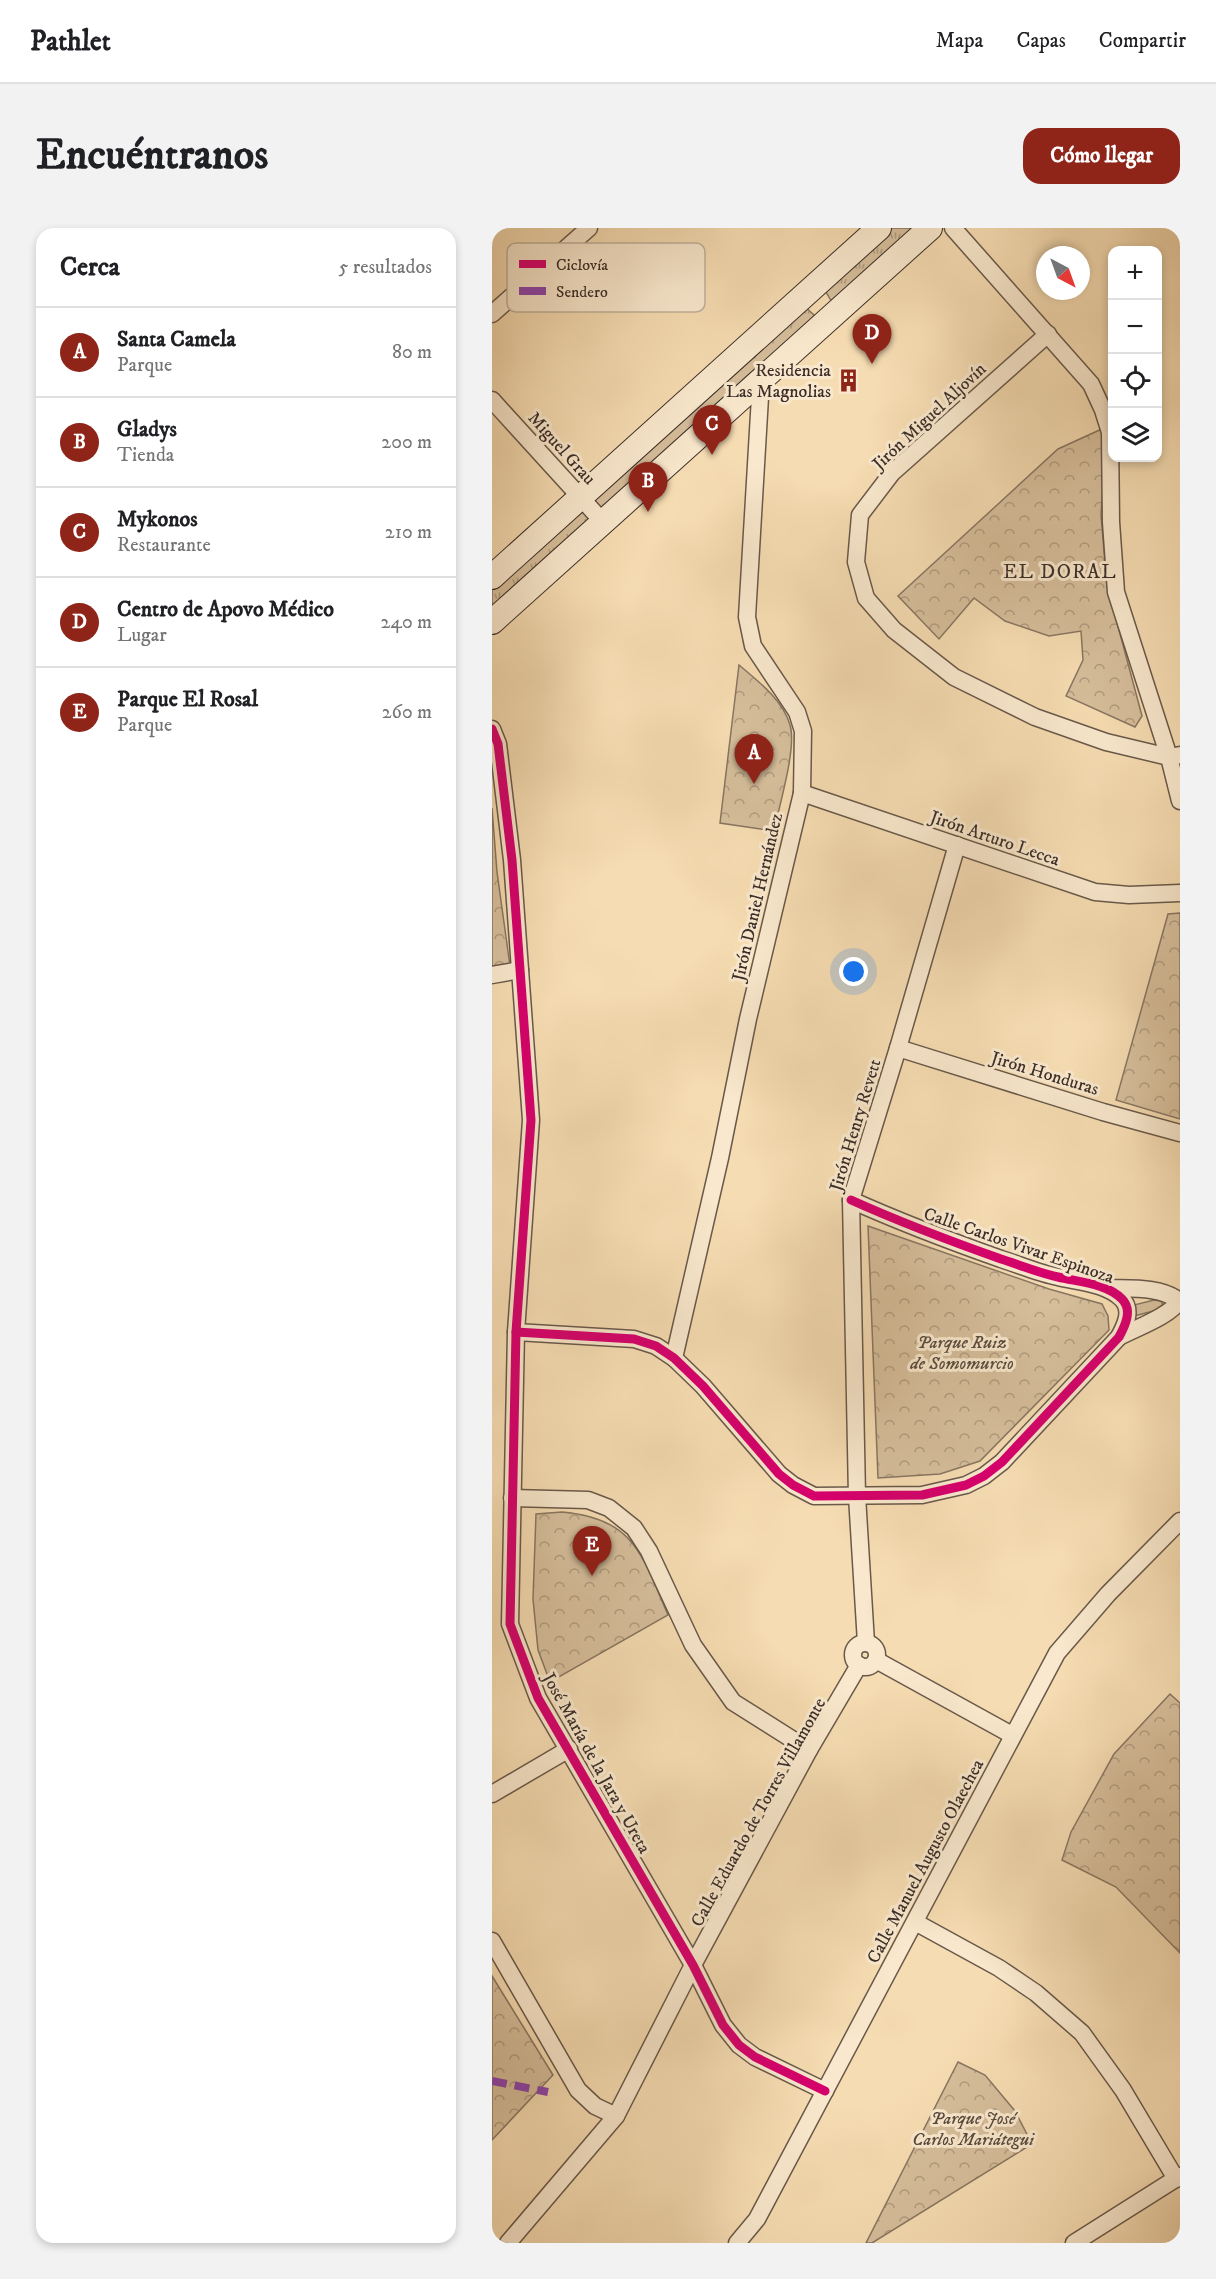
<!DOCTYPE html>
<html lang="es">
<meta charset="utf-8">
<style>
body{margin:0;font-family:"IM FELL DW Pica",serif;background:#f2f2f2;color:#202124}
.controls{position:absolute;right:18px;top:18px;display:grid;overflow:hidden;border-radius:12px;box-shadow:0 3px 9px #0003}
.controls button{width:54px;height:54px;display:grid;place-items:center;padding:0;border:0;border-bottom:2px solid #e0e0e0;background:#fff;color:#202124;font:30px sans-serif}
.compass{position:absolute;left:544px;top:18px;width:54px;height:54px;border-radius:50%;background:#fff;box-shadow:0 3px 9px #0003;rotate:139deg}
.you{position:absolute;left:362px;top:744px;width:21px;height:21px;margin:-15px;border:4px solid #fff;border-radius:50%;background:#1a73e8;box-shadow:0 0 0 9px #1a73e833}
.badge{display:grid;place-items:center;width:39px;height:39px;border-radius:50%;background:#8f2418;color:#fff;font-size:20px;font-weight:700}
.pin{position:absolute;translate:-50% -50px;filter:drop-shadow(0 2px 3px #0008)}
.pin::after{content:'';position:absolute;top:32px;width:21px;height:18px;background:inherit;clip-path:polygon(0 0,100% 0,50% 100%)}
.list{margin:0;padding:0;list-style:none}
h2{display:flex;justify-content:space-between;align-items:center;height:78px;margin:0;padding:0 24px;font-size:26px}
h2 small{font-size:20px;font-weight:400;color:#757577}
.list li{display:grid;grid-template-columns:39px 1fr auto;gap:18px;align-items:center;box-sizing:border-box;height:90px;padding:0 24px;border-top:2px solid #e0e0e0}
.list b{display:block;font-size:22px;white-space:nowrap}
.list p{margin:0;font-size:20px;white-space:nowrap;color:#757577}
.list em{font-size:20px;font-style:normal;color:#757577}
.icon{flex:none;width:33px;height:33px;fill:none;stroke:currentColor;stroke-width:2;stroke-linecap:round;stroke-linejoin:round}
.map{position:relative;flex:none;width:688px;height:2015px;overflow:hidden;border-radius:18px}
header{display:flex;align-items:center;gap:36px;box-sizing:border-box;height:84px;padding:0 30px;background:#fff;border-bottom:2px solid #e0e0e0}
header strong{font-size:28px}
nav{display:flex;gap:33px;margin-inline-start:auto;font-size:21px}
.intro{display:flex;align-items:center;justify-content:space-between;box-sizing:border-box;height:144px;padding:0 36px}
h1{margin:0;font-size:42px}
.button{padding:15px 27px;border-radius:18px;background:#8f2418;color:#fff;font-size:21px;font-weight:700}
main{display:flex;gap:36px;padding:0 36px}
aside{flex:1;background:#fff;border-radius:18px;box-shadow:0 3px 9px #0003}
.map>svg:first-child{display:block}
</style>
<header>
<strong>Pathlet</strong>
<nav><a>Mapa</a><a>Capas</a><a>Compartir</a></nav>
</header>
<div class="intro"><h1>Encuéntranos</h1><a class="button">Cómo llegar</a></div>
<main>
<aside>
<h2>Cerca<small>5 resultados</small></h2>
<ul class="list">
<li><span class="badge">A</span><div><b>Santa Camela</b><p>Parque</p></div><em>80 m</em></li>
<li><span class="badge">B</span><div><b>Gladys</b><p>Tienda</p></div><em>200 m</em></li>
<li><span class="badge">C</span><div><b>Mykonos</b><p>Restaurante</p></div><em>210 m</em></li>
<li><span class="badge">D</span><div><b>Centro de Apovo Médico</b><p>Lugar</p></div><em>240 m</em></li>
<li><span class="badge">E</span><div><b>Parque El Rosal</b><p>Parque</p></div><em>260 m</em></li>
</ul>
</aside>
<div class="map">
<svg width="688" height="2015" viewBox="0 0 688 2015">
<defs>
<pattern id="grass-tufts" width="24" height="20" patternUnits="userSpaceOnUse" patternTransform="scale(1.5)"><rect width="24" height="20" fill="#d6be9b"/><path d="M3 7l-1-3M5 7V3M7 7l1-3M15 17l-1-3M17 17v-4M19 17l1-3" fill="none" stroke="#af9b7e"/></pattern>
<pattern id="park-crowns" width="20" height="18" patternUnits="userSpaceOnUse" patternTransform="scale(1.5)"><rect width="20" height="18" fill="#d6be9b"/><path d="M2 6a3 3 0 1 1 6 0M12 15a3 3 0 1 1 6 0" fill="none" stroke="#af9b7e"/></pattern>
</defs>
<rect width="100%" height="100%" fill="#f6dcb2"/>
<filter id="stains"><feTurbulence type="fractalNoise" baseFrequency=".00333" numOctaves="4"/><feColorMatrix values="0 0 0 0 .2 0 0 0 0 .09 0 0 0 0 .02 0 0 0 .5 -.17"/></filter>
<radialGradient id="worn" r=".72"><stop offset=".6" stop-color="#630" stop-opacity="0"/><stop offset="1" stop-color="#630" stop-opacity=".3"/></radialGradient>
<g fill="url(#grass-tufts)" stroke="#887662" stroke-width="1.5">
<path d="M400 0H428L344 75 338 71 334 64 336 58Z"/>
<path d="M313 79 322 87 324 95 112 284 100 272Z"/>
<path d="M92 284 100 295 0 382V361L86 285Z"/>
<path d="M662 1072 669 1073 671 1077 669 1081 642 1088V1077Z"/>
</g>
<g fill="url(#park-crowns)" stroke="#887662" stroke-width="1.5">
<path d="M612 200 613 225 609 287 615 357 650 488 643 499 574 468 591 432 589 403 557 408 513 393 482 370 447 411 406 368 566 221Z"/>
<path d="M247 437C266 453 291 472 298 497 305 520 287 578 282 603L228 595Z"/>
<path d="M0 580 5 644 18 738 0 741Z"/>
<path d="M688 685V891L624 872 676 686Z"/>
<path d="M376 998 557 1061 610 1076 616 1088 617 1102 488 1233 448 1246 386 1250Z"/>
<path d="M70 1284C143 1290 150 1328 176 1387L58 1454 46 1422 41 1371 44 1286Z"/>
<path d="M678 1466 688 1475V1725L624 1659 570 1632 579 1604 622 1526Z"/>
<path d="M0 1748 61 1847 0 1912Z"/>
<path d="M466 1834 493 1847 523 1883 540 1916 380 2015H374Z"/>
</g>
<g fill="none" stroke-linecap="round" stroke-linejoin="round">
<defs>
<g id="street">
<path d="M461 0 599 156 611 182 618 204 619 294 624 364 677 529 688 573"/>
<path d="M0 86 97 0"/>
<path d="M556 106 400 245 368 287 364 334 374 370 402 402 462 449 543 489 614 514 677 529 688 527"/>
<path d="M0 172 111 294"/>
<path d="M0 501 6 516 20 632 39 892 24 1104 18 1396 46 1470 201 1737 231 1797 247 1817 263 1829 333 1863"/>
<path d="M310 565 603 664 637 667 688 665"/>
<path d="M0 747 28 742"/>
<path d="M406 820 611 884 688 905"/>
<path d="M615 1060C637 1061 669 1058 687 1073 678 1088 644 1100 627 1109"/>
<path d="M24 1104 142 1111 164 1118 182 1130 211 1158 287 1246 301 1257 322 1268 430 1267 474 1257 492 1248 510 1234 627 1109C633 1098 641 1082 630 1071 614 1055 587 1054 566 1049 547 1045 528 1037 509 1031 458 1013 408 994 359 972"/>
<path d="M182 1130 228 930 256 791 310 565 311 503 305 484 261 418 255 389 269 152"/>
<path d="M20 1270 96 1272 117 1280 142 1300 157 1323 201 1417 241 1474 317 1522"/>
<path d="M374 1415 365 1268 359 972 406 820 465 617"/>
<circle cx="373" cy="1427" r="12"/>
<path d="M384 1432 520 1507"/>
<path d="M0 1566 77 1521"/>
<path d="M423 1694 507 1740 544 1765 590 1805 631 1862 684 1951"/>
<path d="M0 1713 86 1862 103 1878 124 1888"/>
<path d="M16 2015 124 1888 201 1737 317 1522 367 1437"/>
<path d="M245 2015 265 1991 565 1425 616 1366 688 1293"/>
<path d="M582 2015 688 1948"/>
</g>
<g id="secondary">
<path d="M0 349 387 0"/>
<path d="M0 394 438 0"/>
</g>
</defs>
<use href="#street" stroke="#69594a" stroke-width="19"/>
<use href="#secondary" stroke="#3a2d28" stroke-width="26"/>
<use href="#street" stroke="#f9e8cd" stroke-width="16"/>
<use href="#secondary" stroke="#f9e8cd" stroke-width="24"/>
<path stroke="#8e44ad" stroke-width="8" stroke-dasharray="15 8" stroke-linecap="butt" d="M0 1853 56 1864"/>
<defs>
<g id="cycleway">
<path d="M0 501 6 516 20 632 39 892 24 1104 18 1396 46 1470 201 1737 231 1797 247 1817 263 1829 333 1863"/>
<path d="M24 1104 142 1111 164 1118 182 1130 211 1158 287 1246 301 1257 322 1268 430 1267 474 1257 492 1248 510 1234 627 1109C633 1098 641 1082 630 1071 614 1055 587 1054 566 1049 547 1045 528 1037 509 1031 458 1013 408 994 359 972"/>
</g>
</defs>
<use href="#cycleway" stroke="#f9e8cd" stroke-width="13"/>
<use href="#cycleway" stroke="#d6006c" stroke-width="9"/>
</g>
<defs>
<symbol id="building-bare" viewBox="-9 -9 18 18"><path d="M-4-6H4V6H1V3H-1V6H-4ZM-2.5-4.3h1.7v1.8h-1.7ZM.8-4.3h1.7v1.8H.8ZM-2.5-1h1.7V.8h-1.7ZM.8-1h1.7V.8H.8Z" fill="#8f2418" stroke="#f9e8cd" stroke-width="2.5" paint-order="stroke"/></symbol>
</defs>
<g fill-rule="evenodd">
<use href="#building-bare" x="340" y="136" width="33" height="33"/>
</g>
<g text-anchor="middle" stroke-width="6" stroke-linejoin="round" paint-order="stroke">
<g font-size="18" fill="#3a2d28" stroke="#f9e8cd" text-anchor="end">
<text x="339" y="148">Residencia<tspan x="339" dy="21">Las Magnolias</tspan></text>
</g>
<g font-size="18" fill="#3a2d28" stroke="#f9e8cd">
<text transform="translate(437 188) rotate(-43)" y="6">Jirón Miguel Aljovín</text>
<text transform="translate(70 220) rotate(48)" y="6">Miguel Grau</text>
<text transform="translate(503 610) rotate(19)" y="6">Jirón Arturo Lecca</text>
<text transform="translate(265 669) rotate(-77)" y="6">Jirón Daniel Hernández</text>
<text transform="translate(553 845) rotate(17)" y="6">Jirón Honduras</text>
<text transform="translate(363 897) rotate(-73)" y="6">Jirón Henry Revett</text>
<text transform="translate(527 1017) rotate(19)" y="6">Calle Carlos Vivar Espinoza</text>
<text transform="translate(105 1535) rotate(61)" y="6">José María de la Jara y Ureta</text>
<text transform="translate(266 1584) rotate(-61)" y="6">Calle Eduardo de Torres Villamonte</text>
<text transform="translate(433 1633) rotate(-62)" y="6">Calle Manuel Augusto Olaechea</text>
</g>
<g font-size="18" font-style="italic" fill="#594a3f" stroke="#f9e8cd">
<text x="470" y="1120">Parque Ruiz<tspan x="470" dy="21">de Somomurcio</tspan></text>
<text x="481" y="1896">Parque José<tspan x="481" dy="21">Carlos Mariátegui</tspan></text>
</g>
<g font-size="20" letter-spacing="1.5" fill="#3a2d28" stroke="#f9e8cd">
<text x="568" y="350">EL DORAL</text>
</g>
</g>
<rect x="15" y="15" width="198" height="69" rx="9" fill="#f9e8cd" stroke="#c0b09c" stroke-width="1.5"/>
<rect x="27" y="32" width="27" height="8" fill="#d6006c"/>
<rect x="27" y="59" width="27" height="8" fill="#8e44ad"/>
<g font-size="16" fill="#3a2d28">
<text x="64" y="42">Ciclovía</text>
<text x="64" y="69">Sendero</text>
</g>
<rect width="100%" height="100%" filter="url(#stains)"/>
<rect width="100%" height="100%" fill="url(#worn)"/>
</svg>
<div class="controls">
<button>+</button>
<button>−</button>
<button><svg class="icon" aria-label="locate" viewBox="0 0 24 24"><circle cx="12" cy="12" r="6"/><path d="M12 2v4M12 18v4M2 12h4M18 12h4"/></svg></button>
<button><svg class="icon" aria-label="layers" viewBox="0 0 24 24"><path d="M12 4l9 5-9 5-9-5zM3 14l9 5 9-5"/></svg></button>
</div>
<svg class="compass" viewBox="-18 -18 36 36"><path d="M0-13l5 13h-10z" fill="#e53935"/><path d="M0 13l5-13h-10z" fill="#757577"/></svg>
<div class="you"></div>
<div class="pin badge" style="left:262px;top:556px">A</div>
<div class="pin badge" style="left:156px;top:284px">B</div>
<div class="pin badge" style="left:220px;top:227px">C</div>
<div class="pin badge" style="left:380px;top:136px">D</div>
<div class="pin badge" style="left:100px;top:1348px">E</div>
</div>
</main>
